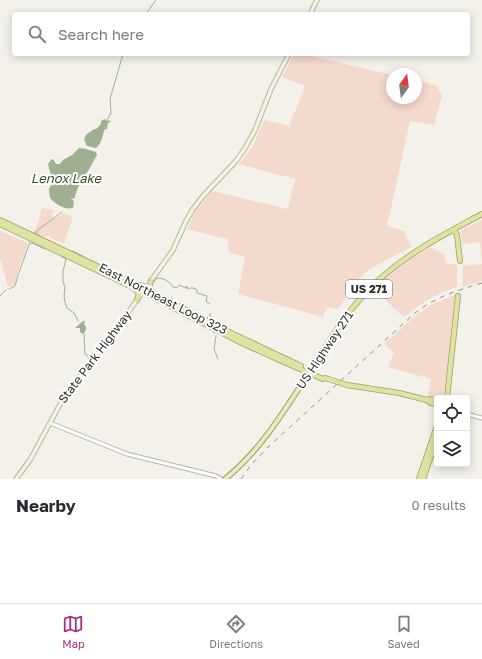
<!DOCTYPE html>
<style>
body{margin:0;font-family:"Golos Text",sans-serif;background:#f2f2f3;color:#2b2b33}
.controls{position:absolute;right:12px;bottom:12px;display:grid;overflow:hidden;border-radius:4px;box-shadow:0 2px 10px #0003}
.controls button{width:36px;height:36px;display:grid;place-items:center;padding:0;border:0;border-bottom:1px solid #e1e1e2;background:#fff;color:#2b2b33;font:20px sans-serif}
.compass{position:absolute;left:386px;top:68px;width:36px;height:36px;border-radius:50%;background:#fff;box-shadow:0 2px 10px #0003;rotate:14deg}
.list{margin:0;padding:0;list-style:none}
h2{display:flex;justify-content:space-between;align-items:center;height:52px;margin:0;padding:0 16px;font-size:17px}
h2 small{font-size:13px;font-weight:400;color:#7c7c81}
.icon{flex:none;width:22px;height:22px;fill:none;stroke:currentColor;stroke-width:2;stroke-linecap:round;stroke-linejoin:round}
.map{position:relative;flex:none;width:482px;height:479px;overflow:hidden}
.search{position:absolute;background:#fff;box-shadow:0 2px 10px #0003;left:12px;right:12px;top:12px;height:44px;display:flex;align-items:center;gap:10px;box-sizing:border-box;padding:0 14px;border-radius:4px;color:#7c7c81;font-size:15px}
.sheet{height:124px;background:#fff}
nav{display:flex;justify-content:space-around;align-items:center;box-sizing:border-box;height:56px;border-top:1px solid #e1e1e2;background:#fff;font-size:11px;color:#7c7c81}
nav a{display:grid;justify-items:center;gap:2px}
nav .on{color:#a72f85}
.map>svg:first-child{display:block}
</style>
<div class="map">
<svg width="482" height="479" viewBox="0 0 482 479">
<rect width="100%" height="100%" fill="#f3f1ea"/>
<g fill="#f4d9cd">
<path d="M294 54H302L392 75V98H416V80L436 85 442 96 434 125 410 121 387 226 404 231 411 247 371 268 362 275 338 309 327 307 323 317 238 294 245 257 229 252 227 239 187 229 195 211 212 191 288 209 295 179 239 164 253 146 264 120 289 126 305 86 282 77Z"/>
<path d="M42 208 54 210 52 217 55 219 64 213 73 217 64 243 54 240 49 236 45 237 33 232 36 229Z"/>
<path d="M482 220V281L462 287 463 266 482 264 480 242 462 244 461 232 462 230Z"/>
<path d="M0 231 28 243 17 274 15 284 8 287 0 258Z"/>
<path d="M430 247 444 254 446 263 457 265V287C437 292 421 304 404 317L374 290C390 273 410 259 430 247Z"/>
<path d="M455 295 445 388 441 398 428 396 431 379 388 367 394 352 384 344 414 317 434 303Z"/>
</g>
<g fill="#9fb092">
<path d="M105 119 107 121 109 120 111 122 112 121 108 123 107 129H105C102 136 102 143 96 148L87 146 84 139 86 135 94 129H96L101 124V121Z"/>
<path d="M79 148 86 149 96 152 97 155 88 171 80 182 74 199 70 198 74 201 73 208C65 210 55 204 50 198L49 189 51 185 52 179 48 164 51 160 53 159 56 164H60L63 160 72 155Z"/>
<path d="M83 321H85L84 324C87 327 86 330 84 333L83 334 80 332V328H75Z"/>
</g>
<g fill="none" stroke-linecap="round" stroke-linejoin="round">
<g stroke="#9fb092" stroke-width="1">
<path d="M146 14 156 0"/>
<path d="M107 120 111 113 110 99 123 54"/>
<path d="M35 233 47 240"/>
<path d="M34 234 38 230 62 212"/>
<path d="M48 240 70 251"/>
<path d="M31 244 33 243 44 249"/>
<path d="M73 251 86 258"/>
<path d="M61 256 66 259 63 271V282L65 287 64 296 65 302 67 308 74 313 78 321"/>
<path d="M90 260 97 263"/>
<path d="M98 264 110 269"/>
<path d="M113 271 135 281"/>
<path d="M138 282 146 284"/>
<path d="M153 283 157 278C164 278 169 281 173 287L177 288 179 285 186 288 187 286 188 289C192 287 194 288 197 290V293L207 296 206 301 210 304"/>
<path d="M9 289 15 286 18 275 30 242"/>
<path d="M0 296 6 290"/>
<path d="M210 314V316L213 319V321"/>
<path d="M209 329 213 331 214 333"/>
<path d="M84 334 85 354 88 356 89 362"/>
<path d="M216 336 214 349 218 359"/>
</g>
<defs>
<g id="tertiary">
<path d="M467 414 482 418"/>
<path d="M50 423 127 454 216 476 221 479"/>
</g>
<g id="secondary">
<path d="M310 14 317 0"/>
<path d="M150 282 173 250 187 219 193 209 203 196 236 161 245 148 255 130 271 89 289 54"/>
<path d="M16 479 30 460 65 395 105 345 144 290"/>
</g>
<path id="primary" d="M225 479C261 450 284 411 309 373"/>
<g id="trunk">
<path d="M0 220 145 289 233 334 301 366"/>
<path d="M0 224 143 292 242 343 284 362 323 379 325 378 347 385 399 393 427 400 431 403 437 404"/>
<path d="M454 230 457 235 460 261"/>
<path d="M151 281 149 288 153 292"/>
<path d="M135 289 139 294 137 300"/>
<path d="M309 373C330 339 351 304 381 278 411 251 447 233 482 214"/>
<path d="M447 398 458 296"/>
<path d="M427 400 431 399 437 401"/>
<path d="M419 479 437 426"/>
<path d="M423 479 437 439"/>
</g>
</defs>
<use href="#tertiary" stroke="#b6b4ae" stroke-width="5"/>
<use href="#secondary" stroke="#b6b4ae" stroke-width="5.5"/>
<use href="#primary" stroke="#9d9e69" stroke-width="6"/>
<use href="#trunk" stroke="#9d9e69" stroke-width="6"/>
<use href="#tertiary" stroke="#fff" stroke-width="3"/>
<use href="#secondary" stroke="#f3f4dc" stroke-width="3.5"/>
<use href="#primary" stroke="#e8e9b9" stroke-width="4"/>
<use href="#trunk" stroke="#e0e2a2" stroke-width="4.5"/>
<path stroke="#93918c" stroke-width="1" stroke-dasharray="5 5" stroke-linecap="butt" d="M241 479 251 465 267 448 415 313C437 296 456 291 482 283"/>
</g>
<g text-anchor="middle" stroke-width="4" stroke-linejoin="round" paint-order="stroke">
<rect fill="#fff" stroke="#6d6d6b" stroke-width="1" x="346" y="280" width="46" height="18" rx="3"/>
<g font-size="11" font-weight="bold" fill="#2f2e2b">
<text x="369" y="293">US 271</text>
</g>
<g font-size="12" fill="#2f2e2b" stroke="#fff">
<text transform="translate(163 299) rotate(27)" y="4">East Northeast Loop 323</text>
<text transform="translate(325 350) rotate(-56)" y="4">US Highway 271</text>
<text transform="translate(95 357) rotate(-53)" y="4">State Park Highway</text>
</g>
<g font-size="13" font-style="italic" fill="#3b5224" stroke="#fff">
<text x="66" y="183">Lenox Lake</text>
</g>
</g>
</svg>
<div class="controls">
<button><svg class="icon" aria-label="locate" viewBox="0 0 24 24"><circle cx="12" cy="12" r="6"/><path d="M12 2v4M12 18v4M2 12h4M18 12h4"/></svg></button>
<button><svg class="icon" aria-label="layers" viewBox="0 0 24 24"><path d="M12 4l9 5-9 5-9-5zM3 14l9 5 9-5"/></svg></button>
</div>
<svg class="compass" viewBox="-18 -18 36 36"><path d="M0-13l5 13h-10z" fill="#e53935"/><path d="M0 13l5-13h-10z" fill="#7c7c81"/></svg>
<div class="search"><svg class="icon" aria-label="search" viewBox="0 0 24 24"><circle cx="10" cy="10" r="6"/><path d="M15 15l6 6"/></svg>Search here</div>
</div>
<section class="sheet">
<h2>Nearby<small>0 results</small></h2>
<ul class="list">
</ul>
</section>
<nav>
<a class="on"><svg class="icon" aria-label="map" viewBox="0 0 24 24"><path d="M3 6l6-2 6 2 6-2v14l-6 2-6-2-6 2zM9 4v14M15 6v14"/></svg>Map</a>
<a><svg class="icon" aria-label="directions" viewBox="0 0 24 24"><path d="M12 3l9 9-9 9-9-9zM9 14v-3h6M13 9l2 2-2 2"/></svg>Directions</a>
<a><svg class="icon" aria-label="saved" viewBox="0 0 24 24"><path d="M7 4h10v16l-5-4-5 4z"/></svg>Saved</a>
</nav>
